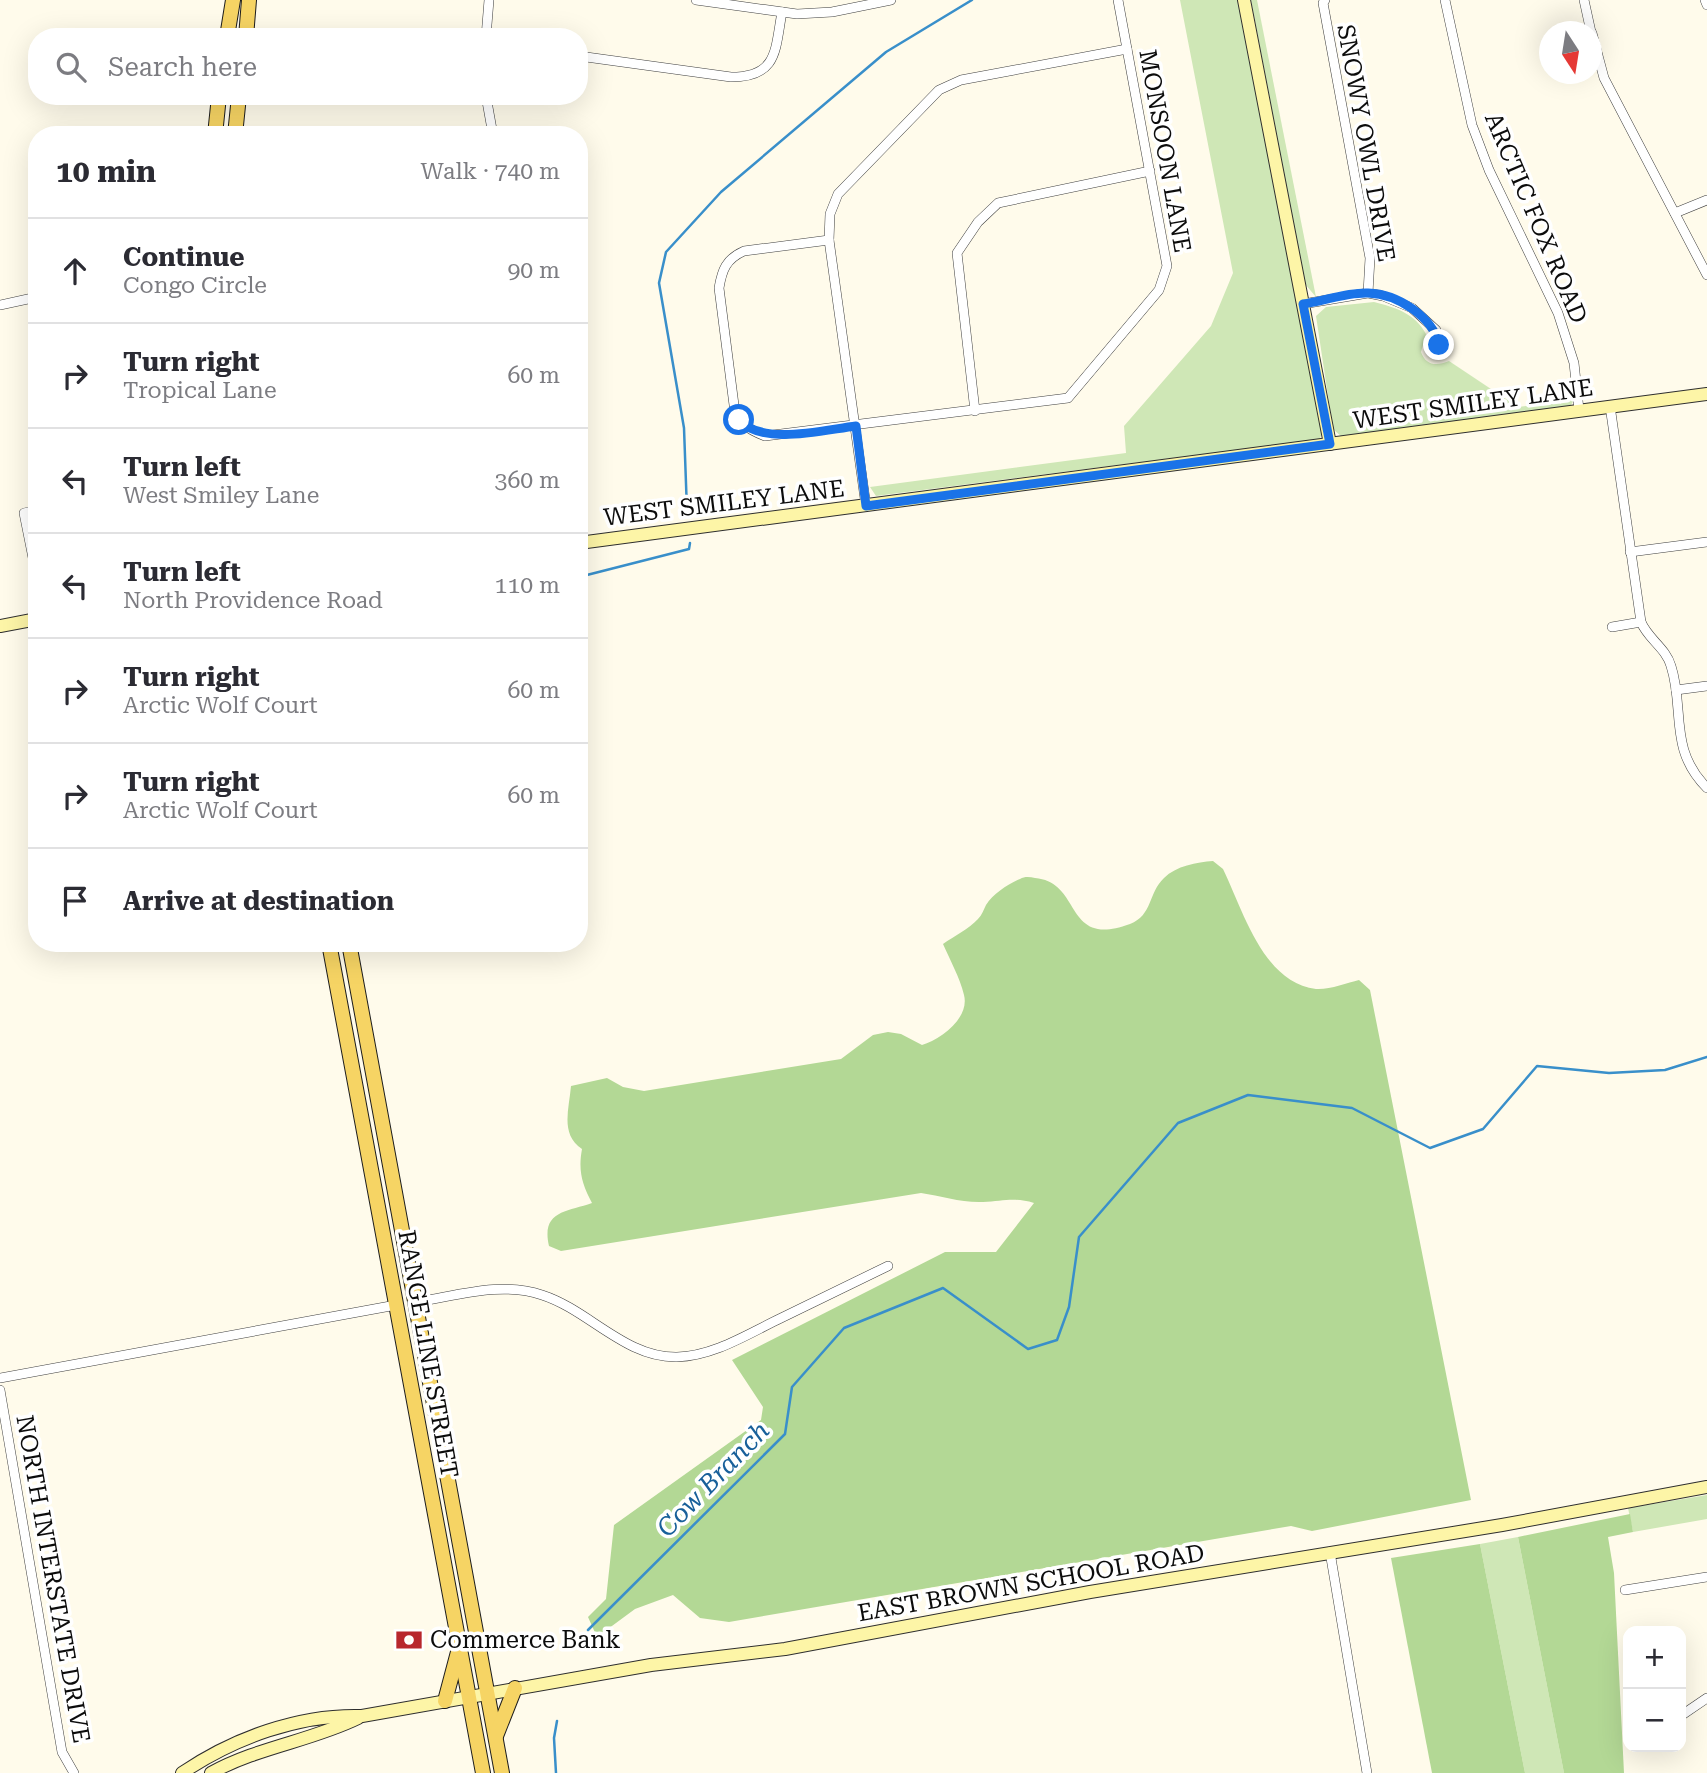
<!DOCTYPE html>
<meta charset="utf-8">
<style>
body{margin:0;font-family:"Roboto Serif",serif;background:#f2f2f3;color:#2b2b33}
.controls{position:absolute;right:21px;bottom:21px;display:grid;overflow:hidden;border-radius:14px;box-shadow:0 7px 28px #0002}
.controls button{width:63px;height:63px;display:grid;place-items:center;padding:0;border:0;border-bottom:2px solid #e1e1e2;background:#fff;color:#2b2b33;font:35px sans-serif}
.compass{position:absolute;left:1539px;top:21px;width:63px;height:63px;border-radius:50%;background:#fff;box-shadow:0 7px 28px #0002;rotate:168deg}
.stop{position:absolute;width:21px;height:21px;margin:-16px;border:5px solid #1a73e8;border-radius:50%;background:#fff}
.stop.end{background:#1a73e8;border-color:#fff;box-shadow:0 2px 7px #0008}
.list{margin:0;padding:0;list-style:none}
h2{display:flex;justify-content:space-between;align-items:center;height:91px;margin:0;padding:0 28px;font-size:30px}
h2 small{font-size:23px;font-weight:400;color:#7c7c81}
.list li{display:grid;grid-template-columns:46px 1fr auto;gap:21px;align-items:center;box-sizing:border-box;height:105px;padding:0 28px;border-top:2px solid #e1e1e2}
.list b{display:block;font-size:26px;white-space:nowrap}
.list p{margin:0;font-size:23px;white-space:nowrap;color:#7c7c81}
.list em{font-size:23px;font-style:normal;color:#7c7c81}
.icon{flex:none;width:38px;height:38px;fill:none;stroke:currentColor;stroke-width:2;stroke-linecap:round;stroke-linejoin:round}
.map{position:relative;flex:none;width:1707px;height:1773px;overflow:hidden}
.search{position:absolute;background:#fff;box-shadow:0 7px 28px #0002;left:28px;top:28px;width:560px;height:77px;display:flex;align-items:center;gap:18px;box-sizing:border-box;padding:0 24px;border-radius:28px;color:#7c7c81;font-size:26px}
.panel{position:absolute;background:#fff;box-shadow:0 7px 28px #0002;left:28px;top:126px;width:560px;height:826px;border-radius:28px}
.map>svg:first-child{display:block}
</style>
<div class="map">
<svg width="1707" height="1773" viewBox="0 0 1707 1773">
<rect width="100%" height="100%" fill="#fffbeb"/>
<g fill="#cfe7b6">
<path d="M1180 0H1239L1322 432 1320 439 876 496 870 487 1126 453 1124 426 1211 326 1233 273Z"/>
<path d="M1251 0H1257L1316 297 1305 284Z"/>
<path d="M1374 302C1394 307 1415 313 1426 334L1421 352C1426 366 1437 366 1449 361L1518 407 1574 400 1569 408 1343 438 1333 429 1316 316 1326 307Z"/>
<path d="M1707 1495V1519L1633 1532 1628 1508Z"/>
<path d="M1518 1537 1564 1773H1525L1480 1544Z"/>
</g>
<g fill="#b3d895">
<path d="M1213 861 1223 869C1243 910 1263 983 1316 989 1329 990 1347 983 1359 980L1370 990 1471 1500 1312 1531 1291 1526 729 1622 700 1618 673 1595 635 1609 597 1637 588 1617 606 1599 614 1525 761 1420 763 1407 732 1360 945 1252H996L1034 1203C1015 1197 1003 1201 983 1202 962 1203 941 1196 921 1193L561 1251 549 1246C541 1211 566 1212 592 1203 582 1184 578 1171 582 1149 560 1134 569 1110 571 1086L607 1078 623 1087 644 1091 841 1059 873 1035 888 1032 901 1034 922 1045C940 1040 970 1018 964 995 960 978 950 960 943 944 954 936 969 929 978 919 982 915 984 909 986 905 993 894 1008 884 1020 879 1025 876 1030 877 1035 878 1083 882 1063 949 1130 924 1153 915 1148 893 1164 878 1176 866 1197 862 1213 861Z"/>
<path d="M1630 1514 1633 1532 1608 1537 1614 1573 1624 1773H1564L1518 1537Z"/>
<path d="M1480 1544 1525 1773H1432L1391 1558Z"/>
</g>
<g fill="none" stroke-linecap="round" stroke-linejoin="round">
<g stroke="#398fca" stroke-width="2.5">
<path d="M687 511 684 428 659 283 666 252 721 192 886 52 972 0"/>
<path d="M579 577 689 549 690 543"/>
<path d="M588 1630 785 1434 792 1387 844 1328 943 1288 1028 1349 1057 1340 1069 1307 1079 1237 1178 1123 1248 1095 1352 1108 1430 1148 1483 1129 1537 1066 1609 1073 1665 1070 1707 1057"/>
<path d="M556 1773 554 1738 557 1721"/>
</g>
<defs>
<g id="street">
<path d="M696 0 797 14 832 12 891 0"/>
<path d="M1325 0 1323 3 1370 258 1368 293"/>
<path d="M1445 0 1472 125 1489 170 1558 313 1574 363 1579 410"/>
<path d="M1584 0 1591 32"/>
<path d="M1705 0 1707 5"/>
<path d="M1592 33 1604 78 1707 275"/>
<path d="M486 37 489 0"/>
<path d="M579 56 731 77C778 77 775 50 782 12"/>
<path d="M486 96 493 135"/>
<path d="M1675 213 1707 200"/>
<path d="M829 240 744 251C726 259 722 270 719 288L734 405C740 424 747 429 765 436L1068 398 1159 290 1167 266 1118 0"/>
<path d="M1303 304 1368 293 1383 296 1412 308 1436 330 1439 345"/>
<path d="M0 305 37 297"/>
<path d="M1610 406 1641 622C1648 639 1666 648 1671 666 1685 709 1668 749 1707 788"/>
<path d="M975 411 957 253 978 222 998 203 1150 171"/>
<path d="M866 506 829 240 830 214 838 194 939 90 961 80 1127 49"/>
<path d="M37 510 24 513 37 578"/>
<path d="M1630 552 1707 542"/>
<path d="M1612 627 1641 622"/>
<path d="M1676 690 1707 686"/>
<path d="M416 1302C457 1296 501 1281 542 1295 589 1310 625 1358 677 1357 713 1356 746 1335 777 1320 814 1302 851 1284 888 1266"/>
<path d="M0 1378 396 1305"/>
<path d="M0 1390 62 1752 74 1773"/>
<path d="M1330 1552 1367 1773"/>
<path d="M1625 1590 1707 1577"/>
<path d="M1682 1715 1707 1698"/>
</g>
<g id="secondary">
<path d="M1244 0 1330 444"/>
<path d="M579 543 1707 394"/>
<path d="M0 626 37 619"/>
<path d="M182 1773C234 1738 299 1714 362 1716L651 1665 785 1649 1090 1592 1502 1525 1707 1487"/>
<path d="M211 1773C258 1747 311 1741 358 1718"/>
</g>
<g id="primary">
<path d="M227 37 233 0"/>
<path d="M246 37 249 0"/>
<path d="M215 135 219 96"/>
<path d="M235 135 239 96"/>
<path d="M329 943 483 1773"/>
<path d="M349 943 502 1773"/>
<path d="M445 1701 458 1652"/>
<path d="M496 1736 515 1688"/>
</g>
</defs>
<use href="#street" stroke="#3f3f3f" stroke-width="10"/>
<use href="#secondary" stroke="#2e2e2e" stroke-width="14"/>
<use href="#primary" stroke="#1d1d1d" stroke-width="16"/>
<use href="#street" stroke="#fff" stroke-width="9"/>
<use href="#secondary" stroke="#fdf5a7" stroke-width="12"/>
<use href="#primary" stroke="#f6d464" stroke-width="14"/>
</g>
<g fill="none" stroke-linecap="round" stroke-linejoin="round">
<path stroke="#1a73e8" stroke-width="9" d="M739 420C763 446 823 430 856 426L866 506 1330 444 1303 304C1323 301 1348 292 1368 293 1398 294 1433 317 1439 345"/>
</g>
<defs>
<symbol id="bank-bare" viewBox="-9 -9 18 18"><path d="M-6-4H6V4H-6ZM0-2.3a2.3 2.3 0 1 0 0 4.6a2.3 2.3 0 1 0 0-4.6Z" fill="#b8272c" stroke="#fff" stroke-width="2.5" paint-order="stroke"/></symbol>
</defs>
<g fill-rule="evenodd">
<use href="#bank-bare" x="390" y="1621" width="38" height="38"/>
</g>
<g text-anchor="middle" stroke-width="7" stroke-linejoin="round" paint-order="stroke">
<g font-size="24" fill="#0c0c0c" stroke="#fff">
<text transform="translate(1366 143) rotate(80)" y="8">SNOWY OWL DRIVE</text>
<text transform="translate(1165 151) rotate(80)" y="8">MONSOON LANE</text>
<text transform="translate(1536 218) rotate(67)" y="8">ARCTIC FOX ROAD</text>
<text transform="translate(1473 404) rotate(-8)" y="8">WEST SMILEY LANE</text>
<text transform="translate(724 503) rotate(-7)" y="8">WEST SMILEY LANE</text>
<text transform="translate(428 1354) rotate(80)" y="8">RANGE LINE STREET</text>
<text transform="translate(53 1579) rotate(80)" y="8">NORTH INTERSTATE DRIVE</text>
<text transform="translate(1031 1583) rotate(-10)" y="8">EAST BROWN SCHOOL ROAD</text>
</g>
<g font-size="24" fill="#0c0c0c" stroke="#fff" text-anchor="start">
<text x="430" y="1648">Commerce Bank</text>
</g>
<g font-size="26" font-style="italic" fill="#18609a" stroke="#fff">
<text transform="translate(713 1479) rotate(-46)" y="9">Cow Branch</text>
</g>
</g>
</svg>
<div class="controls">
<button>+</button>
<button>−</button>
</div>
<svg class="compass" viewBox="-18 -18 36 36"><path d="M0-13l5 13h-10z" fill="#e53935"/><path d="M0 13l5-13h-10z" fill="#7c7c81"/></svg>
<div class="stop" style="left:739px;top:420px"></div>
<div class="stop end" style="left:1439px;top:345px"></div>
<div class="search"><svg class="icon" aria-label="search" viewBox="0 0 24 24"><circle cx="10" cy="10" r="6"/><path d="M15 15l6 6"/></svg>Search here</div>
<section class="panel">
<h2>10 min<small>Walk · 740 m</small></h2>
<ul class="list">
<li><svg class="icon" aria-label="ahead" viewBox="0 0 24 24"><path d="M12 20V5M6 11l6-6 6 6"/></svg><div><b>Continue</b><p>Congo Circle</p></div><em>90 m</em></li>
<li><svg class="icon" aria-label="right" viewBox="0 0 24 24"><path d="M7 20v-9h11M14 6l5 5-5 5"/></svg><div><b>Turn right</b><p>Tropical Lane</p></div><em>60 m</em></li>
<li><svg class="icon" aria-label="left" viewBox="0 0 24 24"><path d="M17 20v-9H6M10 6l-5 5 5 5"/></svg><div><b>Turn left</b><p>West Smiley Lane</p></div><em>360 m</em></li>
<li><svg class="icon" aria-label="left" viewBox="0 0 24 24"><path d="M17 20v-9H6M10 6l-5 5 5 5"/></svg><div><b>Turn left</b><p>North Providence Road</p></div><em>110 m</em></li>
<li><svg class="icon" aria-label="right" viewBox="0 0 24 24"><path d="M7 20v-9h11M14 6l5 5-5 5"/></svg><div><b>Turn right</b><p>Arctic Wolf Court</p></div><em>60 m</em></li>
<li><svg class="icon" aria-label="right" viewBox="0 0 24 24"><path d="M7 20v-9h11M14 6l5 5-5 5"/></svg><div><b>Turn right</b><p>Arctic Wolf Court</p></div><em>60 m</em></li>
<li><svg class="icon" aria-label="arrive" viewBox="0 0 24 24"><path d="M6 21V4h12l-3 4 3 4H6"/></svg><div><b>Arrive at destination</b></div></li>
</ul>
</section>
</div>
